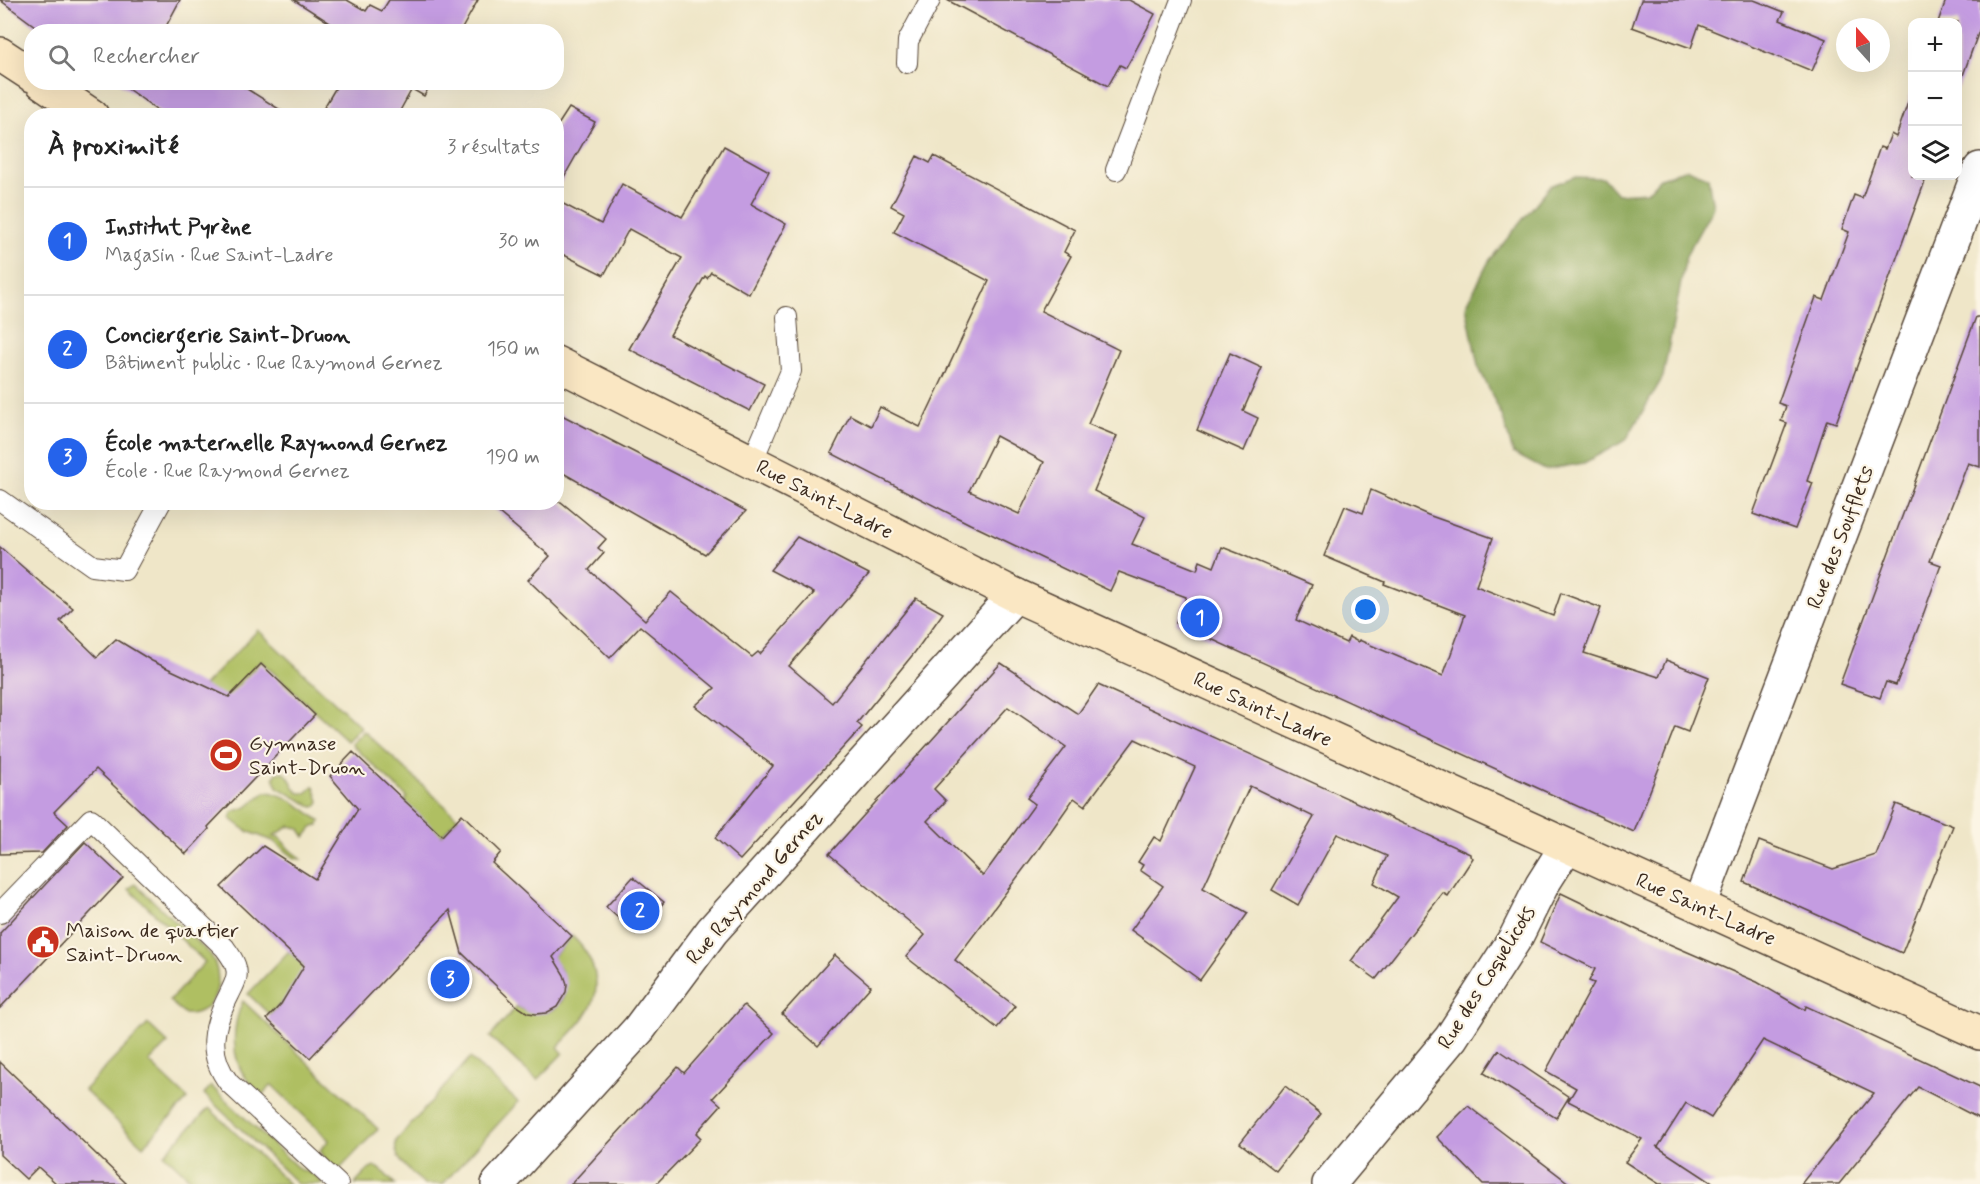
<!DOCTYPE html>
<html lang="fr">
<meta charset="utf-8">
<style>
body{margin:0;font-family:Mynerve,sans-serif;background:#f2f2f2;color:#222}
.controls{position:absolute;right:18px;top:18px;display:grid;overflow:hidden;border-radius:12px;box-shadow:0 6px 24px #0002}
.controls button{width:54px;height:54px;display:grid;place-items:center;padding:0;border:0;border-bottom:2px solid #e0e0e0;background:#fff;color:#222;font:30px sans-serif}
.compass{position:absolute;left:1836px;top:18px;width:54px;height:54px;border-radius:50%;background:#fff;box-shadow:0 6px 24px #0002;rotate:339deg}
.you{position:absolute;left:1366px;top:610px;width:21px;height:21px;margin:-15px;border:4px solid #fff;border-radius:50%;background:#1a73e8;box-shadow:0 0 0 9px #1a73e833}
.badge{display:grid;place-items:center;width:39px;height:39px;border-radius:50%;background:#2563eb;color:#fff;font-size:20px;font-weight:700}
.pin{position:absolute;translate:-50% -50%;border:3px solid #fff;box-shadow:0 2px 6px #0006}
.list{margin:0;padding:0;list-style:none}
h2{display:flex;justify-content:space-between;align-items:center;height:78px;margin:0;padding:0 24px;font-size:26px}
h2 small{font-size:20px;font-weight:400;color:#767676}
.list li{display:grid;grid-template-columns:39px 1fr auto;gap:18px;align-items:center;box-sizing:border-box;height:108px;padding:0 24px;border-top:2px solid #e0e0e0}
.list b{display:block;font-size:22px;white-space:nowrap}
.list p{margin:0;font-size:20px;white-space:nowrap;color:#767676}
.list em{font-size:20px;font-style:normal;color:#767676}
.icon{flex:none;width:33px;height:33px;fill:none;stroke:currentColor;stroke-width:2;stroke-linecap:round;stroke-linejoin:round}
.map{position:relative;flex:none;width:1980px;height:1184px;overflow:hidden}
.search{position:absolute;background:#fff;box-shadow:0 6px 24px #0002;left:24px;top:24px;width:540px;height:66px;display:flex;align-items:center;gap:15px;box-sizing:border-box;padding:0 21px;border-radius:24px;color:#767676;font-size:22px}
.panel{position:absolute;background:#fff;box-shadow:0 6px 24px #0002;left:24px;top:108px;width:540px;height:402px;border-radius:24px}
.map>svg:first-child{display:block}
</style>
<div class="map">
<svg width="1980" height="1184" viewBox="0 0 1980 1184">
<rect width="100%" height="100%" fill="#fcf5e5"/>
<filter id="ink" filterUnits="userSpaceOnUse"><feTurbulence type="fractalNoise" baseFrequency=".0167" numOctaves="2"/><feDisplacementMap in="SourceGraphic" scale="12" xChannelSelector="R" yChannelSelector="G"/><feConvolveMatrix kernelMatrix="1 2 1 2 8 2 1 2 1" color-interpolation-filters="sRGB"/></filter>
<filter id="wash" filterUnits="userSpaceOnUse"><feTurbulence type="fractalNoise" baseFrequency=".008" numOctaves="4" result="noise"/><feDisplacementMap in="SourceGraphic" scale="24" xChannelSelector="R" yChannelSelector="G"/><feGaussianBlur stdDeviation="1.35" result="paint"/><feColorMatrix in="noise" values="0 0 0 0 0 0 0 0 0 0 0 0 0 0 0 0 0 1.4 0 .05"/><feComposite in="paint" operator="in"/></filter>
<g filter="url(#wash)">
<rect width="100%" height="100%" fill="#efe6c8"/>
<g fill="#afbf62" stroke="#757440" stroke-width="1.5">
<path d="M258 630 361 727 347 741 261 661 132 796 114 778Z"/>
<path d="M364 731 458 818 358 923 407 804 405 801 407 797 351 744Z"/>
<path d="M283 772C292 777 291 787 299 793H306L314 786 319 801 317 806 313 807 277 787 274 777 277 773Z"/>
<path d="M265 792C284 792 306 810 320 821L319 825 312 828 305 837 299 828 290 826 273 836C283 836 282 842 289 849 294 853 298 854 301 859L295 858 273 841 247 831 231 819 232 812 247 807Z"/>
<path d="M135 884 210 954C226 977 217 1016 185 1014L169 1001 205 962 129 889Z"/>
<path d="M572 936C595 957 605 989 586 1015 578 1027 567 1037 558 1047L563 1053 537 1080 490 1037 517 1006C554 1030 584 990 552 958Z"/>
<path d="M289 951 311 973 270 1015 248 994Z"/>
<path d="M243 1001 378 1129 336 1173 329 1165 320 1150 329 1140 272 1085 262 1095C257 1090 250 1085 246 1078 230 1057 232 1025 243 1001Z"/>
<path d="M148 1024 168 1043 149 1062 188 1099 143 1146 84 1090Z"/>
<path d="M470 1058 518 1102 443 1184H424C412 1172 392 1160 396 1141Z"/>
<path d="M211 1086 299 1169 314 1175 324 1184H298L204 1094Z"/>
<path d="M209 1108 289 1184H196L164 1154Z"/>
<path d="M374 1167 380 1169 395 1184H355L368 1170Z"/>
</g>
<path fill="#8ba658" stroke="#63683b" stroke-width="1.5" d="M1687 169 1708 177 1713 207 1686 256 1663 377 1626 440 1584 463 1545 470 1513 453 1503 418 1478 366 1466 306 1489 261 1550 186 1574 177 1603 178 1617 194 1647 192 1660 178Z"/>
<g id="blocks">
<g fill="#c49ce1" fill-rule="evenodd">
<path d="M0 0H180L163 32H43Z"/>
<path d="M294 0H347L366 11 370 5 382 11 389 0H478L460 32H344Z"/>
<path d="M947 0H1129L1155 14 1126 68 1120 65 1108 86Z"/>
<path d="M1641 0H1754L1784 12 1780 20 1826 39 1812 71 1699 25 1691 48 1632 27Z"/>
<path d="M1946 0H1980V28L1958 89V22H1938Z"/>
<path d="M118 82H236L290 116H166Z"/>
<path d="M339 82H432L424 96 412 89 397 116H319Z"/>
<path d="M1912 91V176H1924L1923 180 1925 181 1836 423 1827 420 1807 481 1813 483 1795 529 1753 514 1787 423 1781 421 1786 406 1778 403 1816 297 1824 300 1849 232 1842 229 1854 195 1862 198 1880 147 1885 149 1891 134 1896 137Z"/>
<path d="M569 108 595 122 556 191V128Z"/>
<path d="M724 146 769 171 751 204 786 224 749 294 711 272 707 278 705 276 670 335 764 384 750 411 629 349 682 258 629 229 604 275 556 251V200L601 224 622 184 682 217Z"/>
<path d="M917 156 930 163 934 156 1075 230 1064 252 1071 256 1041 311 1119 350 1088 424 1117 436 1094 491 1145 517 1132 544 1197 570 1200 561 1214 567 1222 547 1240 554 1312 585 1296 620 1346 643 1349 637 1358 642 1359 640 1443 676 1465 615 1384 584 1385 582 1324 556 1345 506 1363 513 1371 490 1428 515 1493 538 1476 586 1553 616 1561 593 1601 608 1584 653 1659 677 1666 660 1709 677 1688 732 1675 727 1634 832 1176 623 1186 597 1119 572 1110 591 970 524 831 453 850 415 871 426 880 407 920 427 989 281 894 232 904 213 891 206ZM996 436 1044 462 1019 514 969 491Z"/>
<path d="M1976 317H1980V467L1968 463 1930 561 1941 565 1923 615 1896 685 1886 682 1880 698 1840 684Z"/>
<path d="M1230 353 1262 368 1243 411 1258 418 1244 451 1197 430Z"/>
<path d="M556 412 684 478 746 511 705 554 556 469Z"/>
<path d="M486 502H561L606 539 598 548 604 553 589 570 645 620 671 592 752 657 758 652 760 654 814 593 770 570 797 537 869 574 789 666 832 703 916 598 943 613 915 652 857 723 862 727 740 860 715 838 773 766 695 706 715 688 640 626 610 658 528 580 550 556Z"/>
<path d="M0 547 40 582 73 608 60 621 97 657 116 639 152 661 229 697 261 664 315 715 208 827 209 829 186 854 96 769 54 812 68 825 42 853 0 854Z"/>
<path d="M1001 663 1078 714 1098 685 1470 854V856L1473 858 1448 896 1443 893 1376 979 1351 961 1398 897 1374 883 1387 856 1337 834 1298 905 1272 890 1314 817 1250 786 1203 888 1248 913 1200 980 1131 930 1163 886 1140 870 1143 865 1138 862 1154 837 1161 841 1195 767 1135 739 1085 806 1074 798 1037 851 955 960 1015 1006 997 1028 906 957 925 935 829 854ZM1008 707 1066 747 1027 798 1035 804 983 876 927 821 946 801 934 789Z"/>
<path d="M353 752 442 836 462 814 501 852 492 863 572 936 553 957 564 975 567 984 566 992 557 1007 546 1013 536 1014 528 1013 517 1006 462 953 450 910 310 1058 267 1019 281 1004 304 966 221 887 263 846 315 879 358 809 330 776Z"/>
<path d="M1896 804 1953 826 1902 953 1744 882 1759 841 1833 869 1876 855Z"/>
<path d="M85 842 123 878 0 1008V933Z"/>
<path d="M633 877 664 902 636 934 606 907Z"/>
<path d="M1561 893 1646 934 1757 982 1805 1010 1806 1006 1980 1087V1119L1918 1087 1839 1184H1801L1874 1093 1763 1040 1711 1118 1686 1103 1658 1147 1656 1146 1714 1184H1659L1625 1162 1642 1139 1568 1101 1576 1088 1546 1071 1594 983 1589 981 1595 969 1540 942Z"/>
<path d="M835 955 871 986 818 1046 782 1014Z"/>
<path d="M744 1005 774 1033 713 1098 721 1105 696 1133 701 1138 656 1184H571L678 1067 684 1073Z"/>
<path d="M1499 1050 1569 1097 1556 1118 1484 1073Z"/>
<path d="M0 1062 70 1129 127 1184H57L38 1167 26 1179 0 1155Z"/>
<path d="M1285 1086 1321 1114 1276 1171 1240 1143Z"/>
<path d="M1468 1106 1494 1126 1570 1184H1483L1437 1137Z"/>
</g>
</g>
</g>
<g filter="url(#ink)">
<use href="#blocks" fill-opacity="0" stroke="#564638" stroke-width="1.5"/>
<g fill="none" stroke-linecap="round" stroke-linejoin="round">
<defs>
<g id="lane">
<path d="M907 63 908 41 930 0"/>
<path d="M1116 170 1181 0"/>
<path d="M752 462 791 371 787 317"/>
<path d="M0 500 93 566 124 570 161 502"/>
<path d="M0 913 91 819 225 948C229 954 235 961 236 968 239 978 233 986 229 995 213 1026 206 1053 229 1083L338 1184"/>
</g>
<g id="street">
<path d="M1699 905 1980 169"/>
<path d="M498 1184 639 1029 712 931 1015 595"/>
<path d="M1329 1184 1451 1038 1516 937 1542 885 1566 847"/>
</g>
<g id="secondary">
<path d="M0 54 32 75"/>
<path d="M42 82 92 116"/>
<path d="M556 363 1015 595 1980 1033"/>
</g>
</defs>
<use href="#lane" stroke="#564638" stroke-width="22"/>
<use href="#street" stroke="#564638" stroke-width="36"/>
<use href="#secondary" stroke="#564638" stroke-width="36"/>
<use href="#lane" stroke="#fff" stroke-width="20"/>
<use href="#street" stroke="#fff" stroke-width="33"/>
<use href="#secondary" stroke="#fae7c3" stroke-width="33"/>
</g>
</g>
<defs>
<symbol id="stadium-disc" viewBox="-11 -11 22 22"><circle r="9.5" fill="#c8321e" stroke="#fcf5e5"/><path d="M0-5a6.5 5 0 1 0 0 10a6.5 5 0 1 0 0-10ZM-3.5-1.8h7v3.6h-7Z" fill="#fff"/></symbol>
<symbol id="civic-disc" viewBox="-11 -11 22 22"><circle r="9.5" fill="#c8321e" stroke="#fcf5e5"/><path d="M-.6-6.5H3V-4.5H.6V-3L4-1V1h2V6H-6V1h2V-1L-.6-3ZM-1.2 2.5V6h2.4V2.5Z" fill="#fff"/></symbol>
</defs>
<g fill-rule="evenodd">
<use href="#stadium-disc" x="207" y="736" width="38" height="38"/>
<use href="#civic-disc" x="24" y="923" width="38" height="38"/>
</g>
<g text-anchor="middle" stroke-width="4.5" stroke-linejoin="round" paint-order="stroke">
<g font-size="21" fill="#3b2a1e" stroke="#fcf5e5">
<text transform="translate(825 499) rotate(27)" y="7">Rue Saint-Ladre</text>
<text transform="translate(1840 537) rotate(-69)" y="7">Rue des Soufflets</text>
<text transform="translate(1263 709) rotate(25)" y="7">Rue Saint-Ladre</text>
<text transform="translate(754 887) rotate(-49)" y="7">Rue Raymond Gernez</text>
<text transform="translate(1706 909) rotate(24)" y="7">Rue Saint-Ladre</text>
<text transform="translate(1486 977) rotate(-58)" y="7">Rue des Coquelicots</text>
</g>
<g font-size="21" fill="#3b2a1e" stroke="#fcf5e5" text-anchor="start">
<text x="249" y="750">Gymnase<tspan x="249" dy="24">Saint-Druon</tspan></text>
<text x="66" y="937">Maison de quartier<tspan x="66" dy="24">Saint-Druon</tspan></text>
</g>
</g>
</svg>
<div class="controls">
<button>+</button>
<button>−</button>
<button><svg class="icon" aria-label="layers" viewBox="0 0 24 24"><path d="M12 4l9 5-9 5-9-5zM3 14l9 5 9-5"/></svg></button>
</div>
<svg class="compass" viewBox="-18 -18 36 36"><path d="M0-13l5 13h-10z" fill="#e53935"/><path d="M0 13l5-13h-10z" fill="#767676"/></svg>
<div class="you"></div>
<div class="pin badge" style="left:1200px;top:618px">1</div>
<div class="pin badge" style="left:640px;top:911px">2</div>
<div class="pin badge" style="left:450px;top:979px">3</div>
<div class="search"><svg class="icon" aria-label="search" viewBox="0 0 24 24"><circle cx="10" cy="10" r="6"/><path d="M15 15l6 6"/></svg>Rechercher</div>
<section class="panel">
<h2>À proximité<small>3 résultats</small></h2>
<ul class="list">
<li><span class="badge">1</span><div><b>Institut Pyrène</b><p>Magasin · Rue Saint-Ladre</p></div><em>30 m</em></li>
<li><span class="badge">2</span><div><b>Conciergerie Saint-Druon</b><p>Bâtiment public · Rue Raymond Gernez</p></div><em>150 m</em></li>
<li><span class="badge">3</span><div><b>École maternelle Raymond Gernez</b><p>École · Rue Raymond Gernez</p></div><em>190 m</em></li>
</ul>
</section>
</div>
